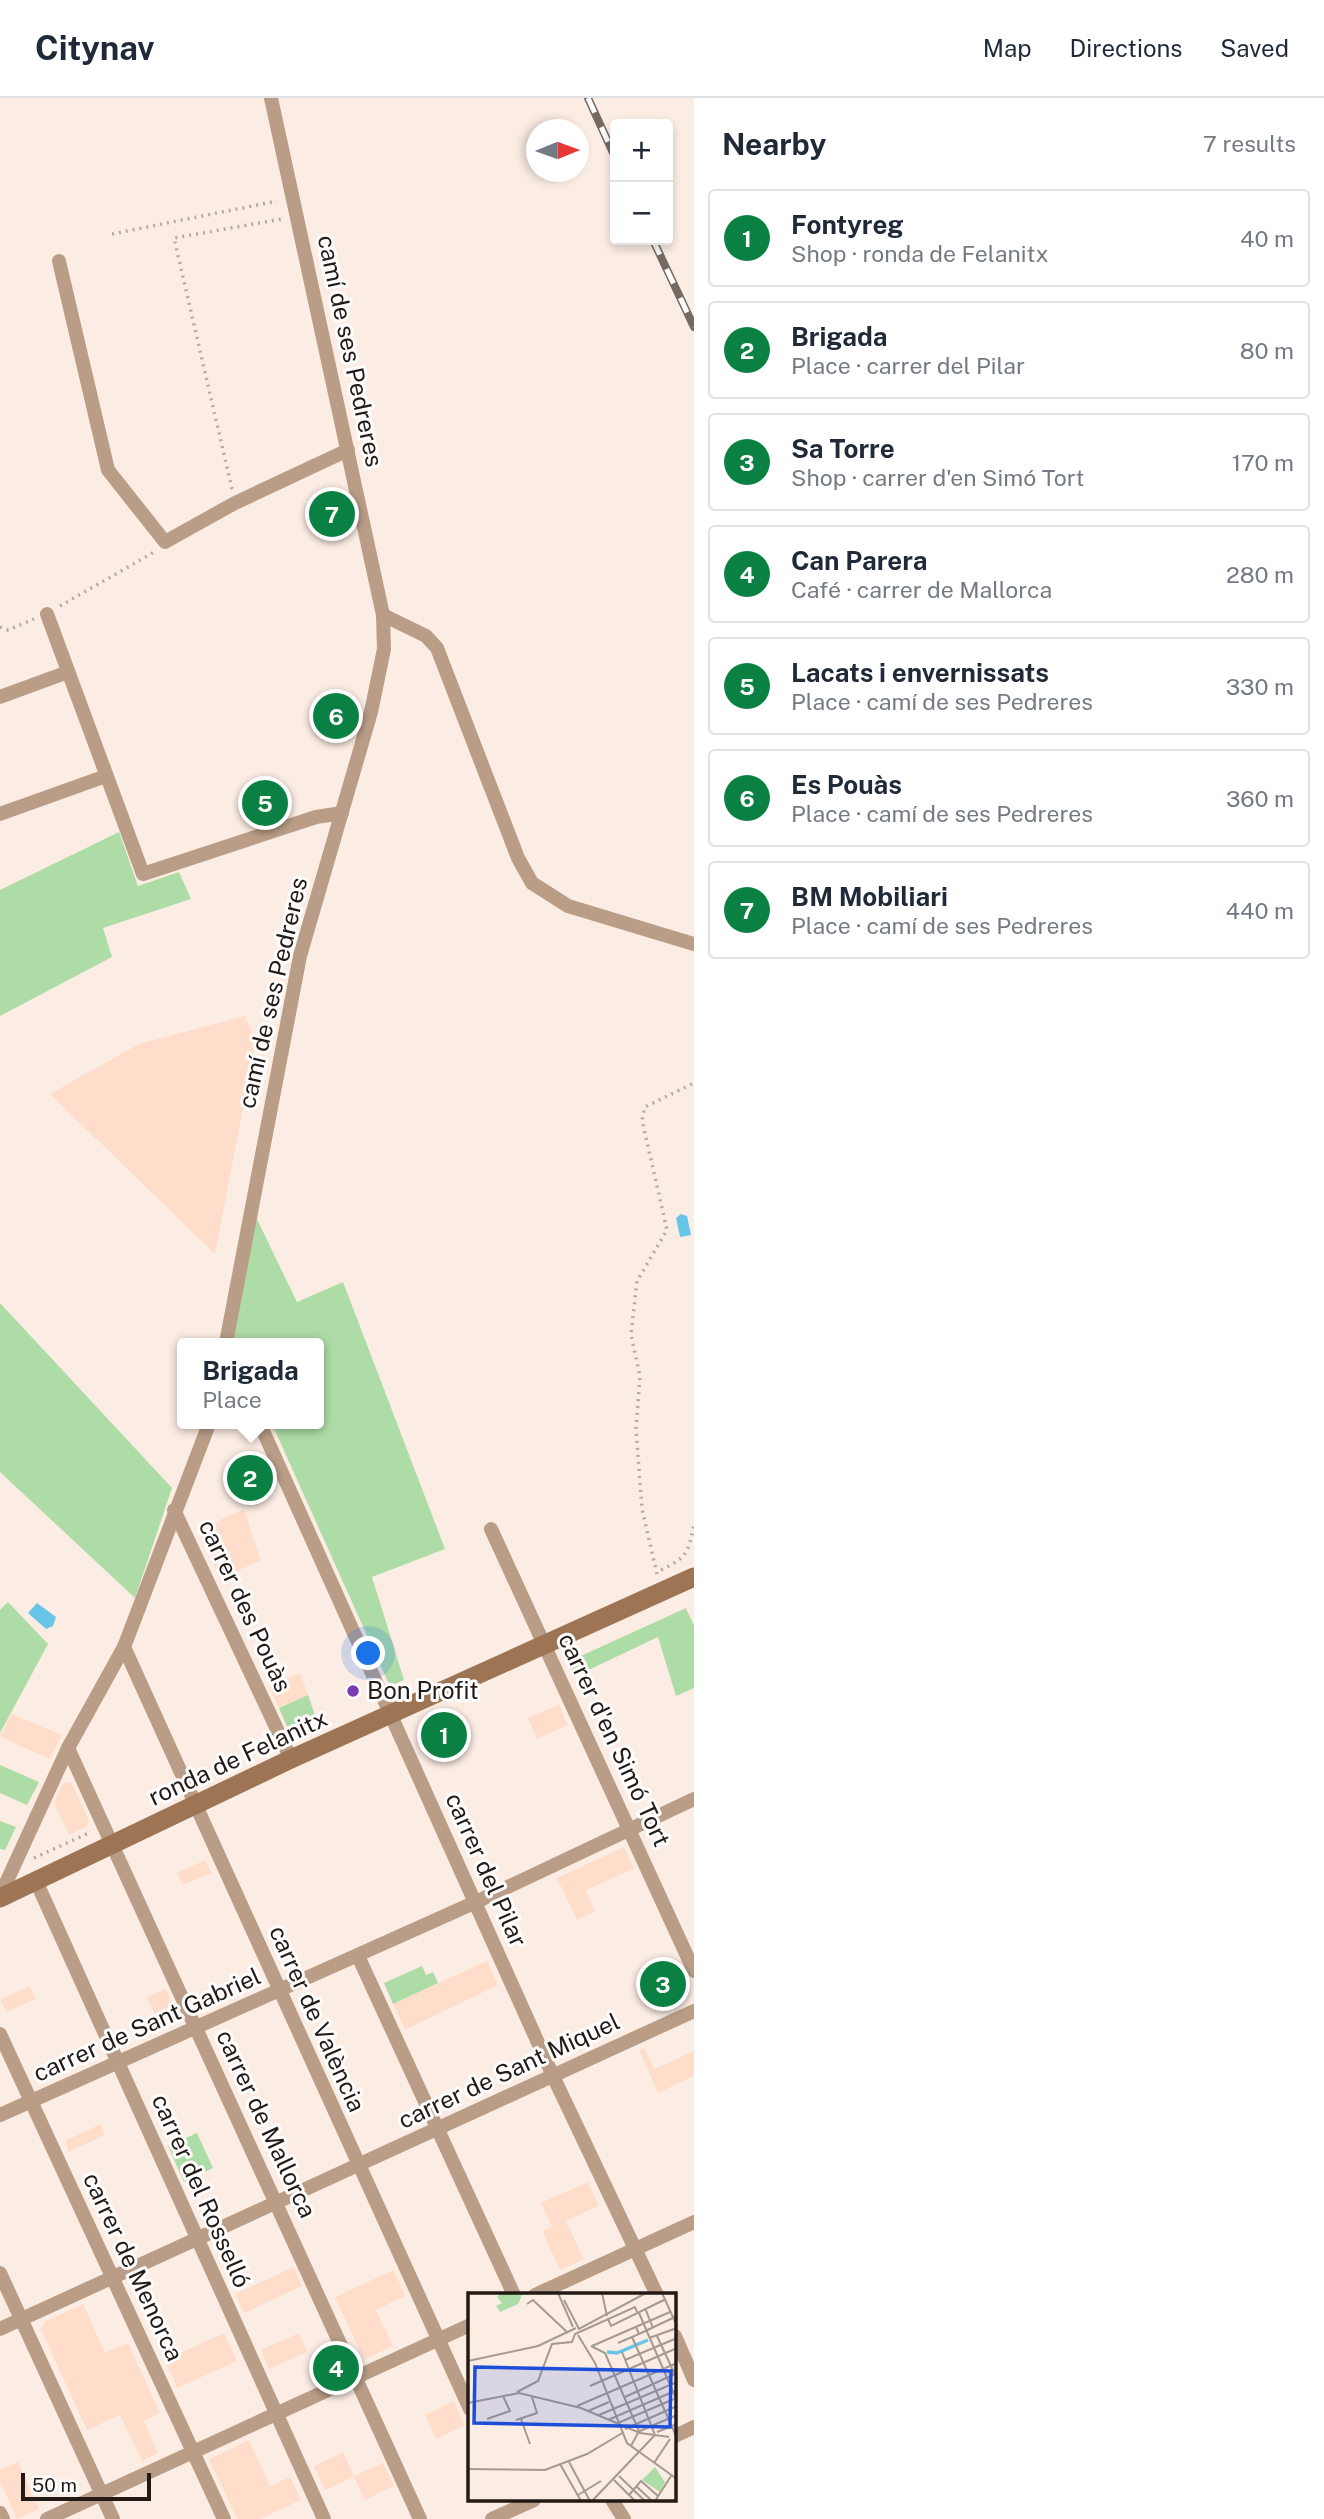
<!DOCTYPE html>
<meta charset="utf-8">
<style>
body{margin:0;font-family:"Public Sans",sans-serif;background:#f2f2f3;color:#1f2937}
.controls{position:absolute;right:21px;top:21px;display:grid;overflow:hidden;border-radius:7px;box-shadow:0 4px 10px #0003}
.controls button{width:63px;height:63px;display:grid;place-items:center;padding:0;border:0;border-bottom:2px solid #e0e1e3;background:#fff;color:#1f2937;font:35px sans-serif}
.compass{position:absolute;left:526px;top:21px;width:63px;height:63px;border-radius:50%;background:#fff;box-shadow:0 4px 10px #0003;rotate:89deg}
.scale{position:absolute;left:21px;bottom:18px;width:130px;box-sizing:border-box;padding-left:7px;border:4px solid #231a15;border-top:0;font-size:19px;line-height:24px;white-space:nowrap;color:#231a15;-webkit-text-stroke:5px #fdfdfd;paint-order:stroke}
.you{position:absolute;left:369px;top:1556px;width:24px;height:24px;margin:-18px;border:5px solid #fff;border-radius:50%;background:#1a73e8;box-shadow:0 0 0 10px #1a73e833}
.badge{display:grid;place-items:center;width:46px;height:46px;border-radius:50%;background:#0b8043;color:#fff;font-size:23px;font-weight:700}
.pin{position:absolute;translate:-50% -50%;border:4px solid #fff;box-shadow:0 2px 7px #0006}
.popup{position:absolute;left:177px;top:1240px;width:147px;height:91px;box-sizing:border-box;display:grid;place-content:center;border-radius:7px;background:#fff;filter:drop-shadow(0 2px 5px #0005);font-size:23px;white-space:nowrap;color:#747a83}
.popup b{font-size:26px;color:#1f2937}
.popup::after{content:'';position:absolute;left:50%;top:100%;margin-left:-14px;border:14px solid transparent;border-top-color:#fff}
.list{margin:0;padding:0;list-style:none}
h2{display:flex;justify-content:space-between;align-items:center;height:91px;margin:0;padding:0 28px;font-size:30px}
h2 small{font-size:23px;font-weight:400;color:#747a83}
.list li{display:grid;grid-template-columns:46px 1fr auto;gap:21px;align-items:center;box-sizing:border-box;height:98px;margin:0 14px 14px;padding:0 14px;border:2px solid #e0e1e3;border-radius:7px}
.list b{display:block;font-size:26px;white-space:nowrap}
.list p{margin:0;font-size:23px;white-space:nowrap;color:#747a83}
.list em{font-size:23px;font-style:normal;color:#747a83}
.map{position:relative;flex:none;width:694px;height:2421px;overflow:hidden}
header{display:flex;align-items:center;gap:42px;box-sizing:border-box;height:98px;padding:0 35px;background:#fff;border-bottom:2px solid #e0e1e3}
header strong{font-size:33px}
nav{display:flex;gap:38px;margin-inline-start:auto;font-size:24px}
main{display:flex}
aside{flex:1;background:#fff}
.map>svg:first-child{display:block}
</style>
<header>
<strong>Citynav</strong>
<nav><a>Map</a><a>Directions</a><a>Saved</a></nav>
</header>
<main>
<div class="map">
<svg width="694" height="2421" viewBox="0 0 694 2421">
<rect width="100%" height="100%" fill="#fcede4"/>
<g fill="#fedecb">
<path d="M245 918 256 943 215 1156 50 996 139 946Z"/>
<path d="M244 1411 261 1463 220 1480 198 1432Z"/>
<path d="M300 1575 308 1597 279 1610 269 1589Z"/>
<path d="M559 1606 568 1627 537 1641 528 1620Z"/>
<path d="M11 1616 62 1637 50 1661 0 1639Z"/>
<path d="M71 1684 89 1722 86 1729 69 1737 54 1705 63 1685Z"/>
<path d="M624 1749 634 1771 586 1792 595 1814 577 1822 557 1780Z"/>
<path d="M205 1762 212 1775 183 1787 177 1775Z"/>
<path d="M487 1863 498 1887 405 1932 393 1906Z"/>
<path d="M30 1888 36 1901 6 1914 0 1901Z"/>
<path d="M166 1891 178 1919 176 1925 162 1932 147 1899Z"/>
<path d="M644 1950 654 1971 694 1953V1978L658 1995 639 1952Z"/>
<path d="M101 2026 105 2037 69 2054 65 2043Z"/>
<path d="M588 2084 599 2108 566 2123 584 2161 560 2172 542 2133 552 2129 541 2105Z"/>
<path d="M294 2169 302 2188 244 2215 235 2196Z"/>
<path d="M394 2172 405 2198 376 2212 393 2248 364 2262 335 2199Z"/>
<path d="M83 2206 105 2255 128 2245 160 2315 144 2323 158 2355 142 2363 120 2317 87 2332 41 2232 44 2224Z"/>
<path d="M224 2235 237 2263 177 2290 165 2262Z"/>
<path d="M299 2235 307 2254 269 2271 261 2252Z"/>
<path d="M454 2303 465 2327 436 2341 425 2317Z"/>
<path d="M249 2342 270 2388 290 2379 301 2402 260 2421H237L209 2361Z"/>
<path d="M343 2354 354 2378 383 2365 394 2388 365 2402 354 2379 325 2392 314 2368Z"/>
<path d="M18 2364 39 2411 17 2421 0 2384V2371Z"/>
</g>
<g fill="#aedca6">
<path d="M119 734 138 788 179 774 191 801 103 830 112 859 0 918V792Z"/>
<path d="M254 1115 297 1204 343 1184 445 1451 372 1479 404 1582 395 1586 388 1584 272 1326H318V1245H235L230 1235Z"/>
<path d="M0 1205 172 1390 135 1500 0 1374Z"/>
<path d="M8 1504 48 1546 0 1635V1512Z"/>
<path d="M686 1510 694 1528V1590L676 1598 658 1539 574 1579 570 1569 572 1562Z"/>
<path d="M308 1597 317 1623 295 1633 288 1631 279 1610Z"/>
<path d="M0 1667 39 1684 27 1707 0 1695Z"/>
<path d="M0 1723 16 1729 5 1752 0 1751Z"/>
<path d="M422 1868 426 1877 433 1874 438 1885 393 1906 384 1885Z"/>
<path d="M197 2035 213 2070 184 2084 168 2048Z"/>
</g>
<g fill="#67c6e7">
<path d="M681 1116 687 1118 691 1137 680 1139 676 1120Z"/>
<path d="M37 1505 56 1519 53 1528 46 1531 28 1515Z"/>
</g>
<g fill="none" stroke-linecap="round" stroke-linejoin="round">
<g stroke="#b6a9a1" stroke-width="3.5" stroke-dasharray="2 5" stroke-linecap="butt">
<path d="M112 136 277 103"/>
<path d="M232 391 174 140 282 121"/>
<path d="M60 508 156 453"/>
<path d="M0 529 8 532 34 521"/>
<path d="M661 1472C687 1459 688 1456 694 1427"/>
<path d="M657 1476 642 1411 636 1332 640 1278 631 1237 637 1183 667 1132 642 1022 645 1009 694 985"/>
<path d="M34 1760 91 1734"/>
</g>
<g stroke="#b99d87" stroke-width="14">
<path d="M59 163 108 372 165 444 235 405 348 352"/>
<path d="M47 516 143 776 316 719 342 715"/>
<path d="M383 517 426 538 437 550 518 760 532 785 568 808 694 846"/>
<path d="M0 599 68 574"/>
<path d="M0 716 106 678"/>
<path d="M226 1245 300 858 371 614 384 551 383 517 271 0"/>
<path d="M260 1326 553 1978 657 2197"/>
<path d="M174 1412 291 1661"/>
<path d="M491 1431 694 1873"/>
<path d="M124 1549 470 2311"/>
<path d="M68 1650 420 2421"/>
<path d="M36 1783 324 2421"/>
<path d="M0 1798 68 1650 124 1549 209 1326"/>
<path d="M358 1858 514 2197"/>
<path d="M0 1936 224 2421"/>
<path d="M0 2017 476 1804 694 1701"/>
<path d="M0 2175 113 2421"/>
<path d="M535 2197 694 2124"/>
<path d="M0 2231 694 1913"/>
<path d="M675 2238 694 2282"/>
<path d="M675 2338 694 2329"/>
<path d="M612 2402 624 2421"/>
<path d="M0 2415 3 2421"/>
<path d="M47 2421 470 2227"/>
<path d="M492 2421 534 2402"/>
</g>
<path stroke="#9d7554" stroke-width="19" d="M0 1800 291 1661 694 1479"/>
<defs>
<g id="rail">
<path d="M588 0 615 59"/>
<path d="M653 142 694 229"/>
</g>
</defs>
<use href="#rail" stroke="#756a63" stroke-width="8"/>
<use href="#rail" stroke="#fdfdfd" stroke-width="5" stroke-dasharray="16" stroke-linecap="butt"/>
</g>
<circle fill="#7c3cb1" stroke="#fdfdfd" stroke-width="2.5" cx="353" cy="1593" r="7"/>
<g text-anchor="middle" stroke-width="6" stroke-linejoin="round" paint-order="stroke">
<g font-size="24" fill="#231a15" stroke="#fdfdfd">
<text transform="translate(350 253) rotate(78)" y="8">camí de ses Pedreres</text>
<text transform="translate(273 895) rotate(-77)" y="8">camí de ses Pedreres</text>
<text transform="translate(245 1508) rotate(65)" y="8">carrer des Pouàs</text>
<text transform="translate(614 1642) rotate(65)" y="8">carrer d'en Simó Tort</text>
<text transform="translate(238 1660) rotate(-25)" y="8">ronda de Felanitx</text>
<text transform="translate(486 1772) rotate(66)" y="8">carrer del Pilar</text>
<text transform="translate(317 1921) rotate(66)" y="8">carrer de València</text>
<text transform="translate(147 1927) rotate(-24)" y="8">carrer de Sant Gabriel</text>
<text transform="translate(509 1973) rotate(-25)" y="8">carrer de Sant Miquel</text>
<text transform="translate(266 2026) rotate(65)" y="8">carrer de Mallorca</text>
<text transform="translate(201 2093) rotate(66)" y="8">carrer del Rosselló</text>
<text transform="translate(133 2169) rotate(65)" y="8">carrer de Menorca</text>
</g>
<g font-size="24" fill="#231a15" stroke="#fdfdfd" text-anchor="start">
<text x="367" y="1601">Bon Profit</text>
</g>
</g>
<g transform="translate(468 2195)">
<rect width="208" height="208" fill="#fcede4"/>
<path d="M33 0H55L50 11 32 19 28 13 34 10 29 4ZM187 174 197 189 192 199 174 187Z" fill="#aedca6"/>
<path fill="none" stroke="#67c6e7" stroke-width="3.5" d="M139 59 149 60 180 47"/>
<path fill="none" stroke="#a59991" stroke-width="2" d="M90 0 105 34M134 0 139 23M194 0 209 33M96 7 111 36 178 0M59 11 65 7 100 40M177 15 185 35M171 20 209 108M140 26 143 33 198 6M171 41 209 23M110 42 127 70 159 150 209 186M189 43 209 86M164 44 209 145M181 45 209 35M150 50 171 41 168 34M123 53 137 60 171 138 163 153M124 53 202 19M154 59 187 142M157 67 209 45M0 68 70 53 108 35M122 93 209 55M49 99 70 88 84 51 104 49 107 41 167 14 169 19M157 104 209 80M0 110 51 100 113 115 172 140 201 144M109 113 209 70M120 118 141 109M131 122 209 89M19 126 42 118 35 103M53 126 62 151M48 127 69 120 64 104M140 127 209 97M150 130 206 106M157 136 209 113M172 138 209 122M189 139 209 131M101 169 122 208M186 170 202 146M92 171 113 208M0 176 77 177 119 161 156 139M151 183 177 208M146 187 167 208M168 193 184 208M110 202 133 188M161 202 173 188 190 203M124 208 187 142M187 208 203 183"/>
<path fill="#1d4ed8" fill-opacity="0.15" stroke="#1d4ed8" stroke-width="3.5" d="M7 74 203 78 202 134 6 130Z"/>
<rect width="208" height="208" fill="none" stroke="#231a15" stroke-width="3.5"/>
</g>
</svg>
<div class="controls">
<button>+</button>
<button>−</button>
</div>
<svg class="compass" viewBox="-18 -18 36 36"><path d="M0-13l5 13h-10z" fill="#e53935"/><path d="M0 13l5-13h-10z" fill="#747a83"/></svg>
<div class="scale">50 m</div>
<div class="you"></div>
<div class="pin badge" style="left:444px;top:1637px">1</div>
<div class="pin badge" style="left:250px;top:1380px">2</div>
<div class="popup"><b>Brigada</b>Place</div>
<div class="pin badge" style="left:663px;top:1886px">3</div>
<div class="pin badge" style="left:336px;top:2270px">4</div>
<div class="pin badge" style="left:265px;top:705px">5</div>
<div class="pin badge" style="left:336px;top:618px">6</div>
<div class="pin badge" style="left:332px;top:416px">7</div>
</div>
<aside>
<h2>Nearby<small>7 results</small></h2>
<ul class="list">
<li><span class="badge">1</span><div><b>Fontyreg</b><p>Shop · ronda de Felanitx</p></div><em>40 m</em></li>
<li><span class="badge">2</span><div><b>Brigada</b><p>Place · carrer del Pilar</p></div><em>80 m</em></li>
<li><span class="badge">3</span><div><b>Sa Torre</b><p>Shop · carrer d'en Simó Tort</p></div><em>170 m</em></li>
<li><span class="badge">4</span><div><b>Can Parera</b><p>Café · carrer de Mallorca</p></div><em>280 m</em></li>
<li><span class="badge">5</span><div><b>Lacats i envernissats</b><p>Place · camí de ses Pedreres</p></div><em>330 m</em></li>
<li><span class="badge">6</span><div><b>Es Pouàs</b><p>Place · camí de ses Pedreres</p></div><em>360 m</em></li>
<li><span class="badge">7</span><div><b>BM Mobiliari</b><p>Place · camí de ses Pedreres</p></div><em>440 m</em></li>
</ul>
</aside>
</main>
